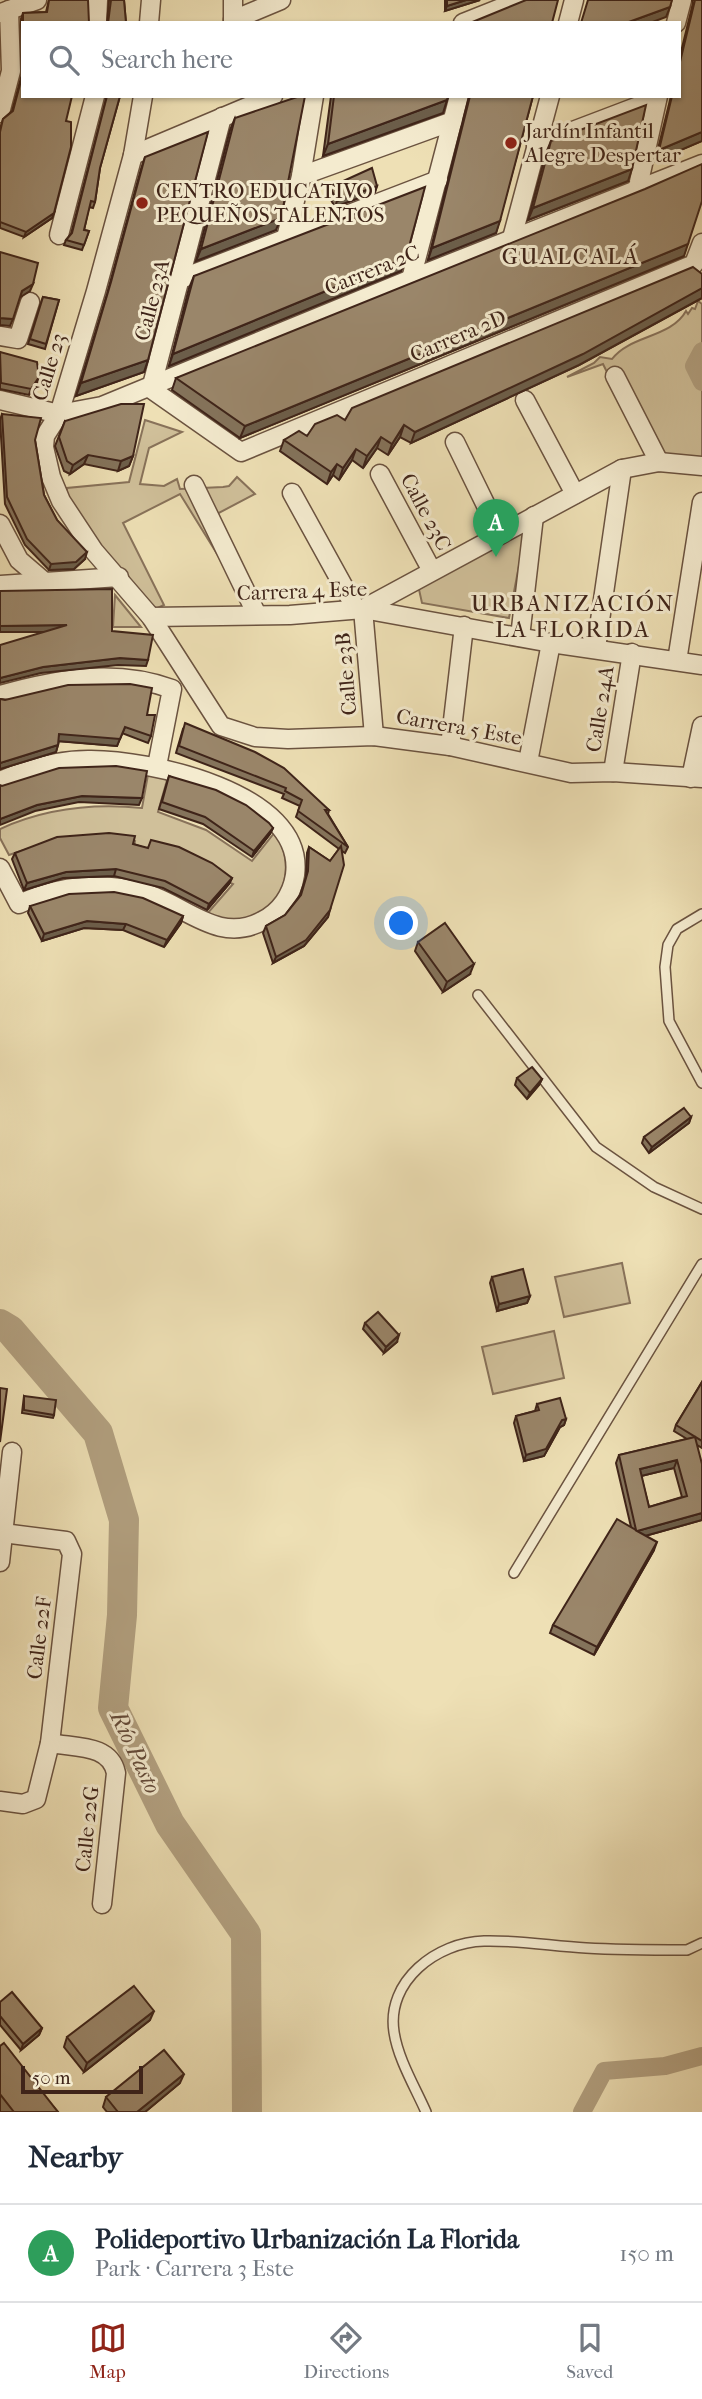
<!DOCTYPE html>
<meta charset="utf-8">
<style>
body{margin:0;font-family:"IM FELL French Canon",serif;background:#f6f6f7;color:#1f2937}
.scale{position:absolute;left:21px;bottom:18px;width:122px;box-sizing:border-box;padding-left:7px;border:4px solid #3f2419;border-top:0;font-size:19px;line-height:24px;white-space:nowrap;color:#3f2419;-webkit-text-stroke:5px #f4ebcf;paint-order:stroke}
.you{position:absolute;left:402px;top:924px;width:24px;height:24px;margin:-18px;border:5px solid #fff;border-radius:50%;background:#1a73e8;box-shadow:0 0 0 10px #1a73e833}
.badge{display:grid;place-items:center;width:46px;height:46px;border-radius:50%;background:#8f2418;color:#fff;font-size:23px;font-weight:700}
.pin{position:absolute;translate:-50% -58px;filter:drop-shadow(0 2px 4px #0008)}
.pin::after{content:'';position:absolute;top:37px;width:24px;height:21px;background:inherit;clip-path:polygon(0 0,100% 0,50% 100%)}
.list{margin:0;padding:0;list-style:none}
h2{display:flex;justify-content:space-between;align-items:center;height:91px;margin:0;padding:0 28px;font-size:30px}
h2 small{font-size:23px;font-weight:400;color:#747a83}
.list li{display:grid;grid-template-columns:46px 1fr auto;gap:21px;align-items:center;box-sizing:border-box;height:98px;padding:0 28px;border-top:2px solid #e0e1e3}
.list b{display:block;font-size:26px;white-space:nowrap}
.list p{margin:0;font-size:23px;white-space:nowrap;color:#747a83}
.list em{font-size:23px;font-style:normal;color:#747a83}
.icon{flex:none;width:38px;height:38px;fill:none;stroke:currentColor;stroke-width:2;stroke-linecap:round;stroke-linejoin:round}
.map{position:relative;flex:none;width:702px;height:2112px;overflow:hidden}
.search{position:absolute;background:#fff;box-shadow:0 2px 5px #0004;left:21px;right:21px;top:21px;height:77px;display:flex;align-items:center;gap:18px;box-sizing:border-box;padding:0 24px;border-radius:0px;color:#747a83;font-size:26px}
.sheet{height:189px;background:#fff}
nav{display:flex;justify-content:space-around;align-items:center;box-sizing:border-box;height:98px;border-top:2px solid #e0e1e3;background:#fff;font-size:19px;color:#747a83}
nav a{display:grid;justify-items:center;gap:4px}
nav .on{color:#8f2418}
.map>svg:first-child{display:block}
</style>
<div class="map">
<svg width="702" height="2112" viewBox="0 0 702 2112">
<rect width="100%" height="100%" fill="#eee0b5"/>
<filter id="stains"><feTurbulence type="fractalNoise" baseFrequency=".00286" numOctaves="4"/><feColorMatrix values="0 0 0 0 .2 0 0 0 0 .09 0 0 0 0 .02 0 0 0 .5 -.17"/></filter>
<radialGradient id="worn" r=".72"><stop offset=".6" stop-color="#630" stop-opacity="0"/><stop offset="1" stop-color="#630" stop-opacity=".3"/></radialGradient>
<g fill="#d0c09a" stroke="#88725a" stroke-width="2">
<path d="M698 301 702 304V460L646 452 603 364 567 377 594 363 600 357 612 359C630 335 671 338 686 311L688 314 692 308 695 309Z"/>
<path d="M145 420 182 432 149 448 140 484 164 486 177 479 180 489 223 487 229 486 237 477 255 494 211 517 245 599 180 494 123 523 164 605 151 611C126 582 64 526 67 488L129 482Z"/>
<path d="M526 529 509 618 422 603 418 585Z"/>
<path d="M115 595 141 627H113Z"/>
<path d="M149 769 169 773 158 812 206 830 252 861 275 832C299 868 282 921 233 921 225 921 214 917 206 915L233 884 150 844 140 883 127 881 135 841C93 835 49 840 9 855L0 838V829C46 808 92 803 142 808Z"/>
<path d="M622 1263 630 1303 564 1317 555 1277Z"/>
<path d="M554 1331 564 1378 493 1394 482 1347Z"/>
</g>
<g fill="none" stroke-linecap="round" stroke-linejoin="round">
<g stroke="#b2a080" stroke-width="18">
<path d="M702 351 694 366 702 382"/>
<path d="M582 2112 604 2071 665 2066 702 2056"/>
</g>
<path stroke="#b2a080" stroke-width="30" d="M0 1324 10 1330 98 1433 124 1520 122 1615 113 1708 170 1824 246 1934 247 2112"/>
<defs>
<g id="service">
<path d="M702 914 677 929 668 945 665 967 669 1021 702 1083"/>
<path d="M478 995 596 1147 654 1187 702 1209"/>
<path d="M514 1573 702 1264"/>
<path d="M426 2112C415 2087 398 2059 394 2032 386 1981 437 1942 484 1941 517 1940 552 1946 586 1948 619 1950 654 1950 687 1950L702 1943"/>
</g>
<g id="minor">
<path d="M233 0V23"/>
<path d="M1 13 37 0"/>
<path d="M233 20 281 0"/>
<path d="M97 23 98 0"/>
<path d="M149 23 151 0"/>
<path d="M463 23 521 0"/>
<path d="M568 23 574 0"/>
<path d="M676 23 682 0"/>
<path d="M143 96 133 155 96 291 59 414 45 436 44 447 51 477 61 501 94 551 151 617 221 726 255 737 288 739 374 736 450 746 571 773 613 772 702 778"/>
<path d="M0 113 11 71 9 10"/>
<path d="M222 117 151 389 241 452 694 264 702 243"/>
<path d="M536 145 657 99"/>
<path d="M133 155 273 96"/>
<path d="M301 176 453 121"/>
<path d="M637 191 658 96"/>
<path d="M59 235 95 96"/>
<path d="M286 238 301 176 314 96"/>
<path d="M512 238 550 96"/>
<path d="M183 278 438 180"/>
<path d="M411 279 459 96"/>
<path d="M0 336 18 339 30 302"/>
<path d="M615 376 659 462"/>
<path d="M0 400 59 414 102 406 411 279 702 164"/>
<path d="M525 400 575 494"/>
<path d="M455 442 500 534"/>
<path d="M380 474 432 571"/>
<path d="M194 485 257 615"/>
<path d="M292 493 356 609"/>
<path d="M0 524 19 560 47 584"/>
<path d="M0 585 119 577"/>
<path d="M151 617 290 615 363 609 551 643 702 665"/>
<path d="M520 637 534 516"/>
<path d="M596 648 622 469"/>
<path d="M677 661 702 502"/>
<path d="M0 695C57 679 115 668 172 689L157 766"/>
<path d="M374 736 363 609 622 469 659 462 702 466"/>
<path d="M450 746 464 626"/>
<path d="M528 762 551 643"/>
<path d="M613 772 632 653"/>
<path d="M691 778 702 726"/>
<path d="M0 781C27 769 58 760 88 760 147 759 306 792 295 875 292 895 280 912 262 921 218 945 184 904 144 893 102 881 59 886 19 904L0 868"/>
<path d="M0 1562 12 1452"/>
<path d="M50 1743C76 1748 110 1744 116 1773L102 1904"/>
<path d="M0 1801 23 1804 36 1799 50 1743 72 1554 66 1541 3 1533"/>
</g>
</defs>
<use href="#service" stroke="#6b5340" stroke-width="12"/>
<use href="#minor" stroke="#6b5340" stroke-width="21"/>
<use href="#service" stroke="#f4ebcf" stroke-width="9"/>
<use href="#minor" stroke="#f4ebcf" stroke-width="18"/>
</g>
<g fill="#84735b" stroke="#3f2419" stroke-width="2" fill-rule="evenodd">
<path d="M49 0H88L23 23V96L66 121 54 213 52 218 24 237 0 228V129L3 119 12 111 22 74 21 19 23 13 46 12Z"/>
<path d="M109 0H124L126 23H107Z"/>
<path d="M445 0H480L445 11Z"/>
<path d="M692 0H702V141L655 161 671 96H679V60L693 3Z"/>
<path d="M105 96H120L100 168 95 202 93 208 89 207 84 230 89 231 82 250 64 245 66 240 71 234 106 99Z"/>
<path d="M331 96H448L443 113 323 156Z"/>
<path d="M469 96H533L496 233 428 260Z"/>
<path d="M235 118 276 230 196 261 230 130Z"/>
<path d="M551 141 628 181 528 220 546 153Z"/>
<path d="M145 157 148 360 144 372 76 396 107 294 141 169Z"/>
<path d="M377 186 375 192 335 207 327 193 330 187Z"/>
<path d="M684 256 240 438 172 390 176 378Z"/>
<path d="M406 258 401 271 169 366 189 288 194 276Z"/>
<path d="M702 274V298L579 365 411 443 400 437 388 455 377 448 363 468 352 460 339 480 333 475 327 484 280 451 284 440 307 436 345 420Z"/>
<path d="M43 297 59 300 45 349 28 344Z"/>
<path d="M0 352 39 377 37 383 29 395 0 389Z"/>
<path d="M2 414 35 440 44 495 57 520 85 559 74 569 49 570 25 545 5 504 0 420Z"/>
<path d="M65 421 133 456 129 466 118 471 84 464 70 474 64 471 55 446Z"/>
<path d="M0 699 147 715 151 736 148 743 122 733 117 746 59 741 56 752 0 769Z"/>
<path d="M183 729 329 810 328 814 348 847 345 853 342 851 328 917 304 946 273 963 263 933 266 926 285 915 300 895 306 877 307 853 309 847 330 861 339 849 296 817 300 806 282 798 284 794 176 753Z"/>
<path d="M169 776 273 828 270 834 252 857 203 824 159 809Z"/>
<path d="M133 844 232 878 229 884 207 910 163 888 114 876 63 878 24 890 12 859 15 853Z"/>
<path d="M30 906 183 916 181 923 164 947 123 930 84 928 42 941 28 913Z"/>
<path d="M418 942 470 974 443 992 415 951Z"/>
<path d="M517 1078 542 1079 539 1085 527 1099 515 1085Z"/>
<path d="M691 1117 689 1123 649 1153 642 1143 644 1137Z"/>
<path d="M492 1277 530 1296 527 1303 497 1311 490 1283Z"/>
<path d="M365 1323 397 1342 384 1353 363 1329Z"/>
<path d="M702 1382V1448L697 1445 702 1520 645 1536 654 1550 594 1655 550 1633 553 1625 631 1527 616 1463 619 1455 687 1439 674 1431 676 1425ZM674 1468 682 1497 649 1507 641 1476Z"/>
<path d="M24 1396 54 1415 53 1418 22 1413Z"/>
<path d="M537 1404 566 1419 564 1425 560 1427 544 1456 524 1461 514 1423 516 1416 535 1411Z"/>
<path d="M0 2002 42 2028 39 2035 21 2050 0 2025Z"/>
<path d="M150 2020 84 2072 64 2047 67 2037Z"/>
<path d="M0 2046 58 2112H0Z"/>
<path d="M180 2083 145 2112H107L103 2107 106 2097Z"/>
</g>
<g fill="#6c5e4a" stroke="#3f2419" stroke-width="2">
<path d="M466 0H480L445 11 447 6Z"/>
<path d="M670 7 666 17 650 23H626Z"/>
<path d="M447 100 443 113 323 156 328 144Z"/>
<path d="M702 132V141L655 161 659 150Z"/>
<path d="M632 169 628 181 528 220 533 208Z"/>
<path d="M377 186 375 192 335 207 337 201Z"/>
<path d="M54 213 52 218 24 237 26 232Z"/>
<path d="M281 218 276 230 196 261 201 249Z"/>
<path d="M500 221 496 233 428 260 432 248Z"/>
<path d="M688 244 684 256 240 438 245 426Z"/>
<path d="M406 258 401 271 169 366 173 354Z"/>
<path d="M33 284 30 291 19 298 22 291Z"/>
<path d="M702 288V298L579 365 411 443 415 432Z"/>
<path d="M0 318 13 319 10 326 0 325Z"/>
<path d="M148 360 144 372 76 396 81 383Z"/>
<path d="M39 377 37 383 29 395 31 389Z"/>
<path d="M404 425 400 437 388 455 392 444Z"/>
<path d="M381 437 377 448 363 468 367 456Z"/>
<path d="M356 449 352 460 339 480 343 468Z"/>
<path d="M88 455 84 464 70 474 73 465Z"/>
<path d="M133 456 129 466 118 471 121 461Z"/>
<path d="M337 464 333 475 327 484 331 472Z"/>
<path d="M87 552 85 559 74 569 49 570 51 564Z"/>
<path d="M67 625 64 632H0V626Z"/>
<path d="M120 658 148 660 146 666 118 665 41 673 0 683V678L43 667Z"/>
<path d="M125 727 117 746 57 741 59 734Z"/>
<path d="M58 745 56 752 0 769V763Z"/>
<path d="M82 796 142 798 139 805 79 802 35 811 0 825V819L37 805Z"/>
<path d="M273 828 270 834 252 857 254 851Z"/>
<path d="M116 869 114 876 63 878 24 890 27 883 66 872Z"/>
<path d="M232 878 229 884 207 910 209 904Z"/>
<path d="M330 910 328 917 304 946 273 963 276 957Z"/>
<path d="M183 916 181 923 164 947 167 940Z"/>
<path d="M87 921 126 924 123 930 84 928 42 941 44 934Z"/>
<path d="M474 964 470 974 443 992 447 982Z"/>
<path d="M542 1079 539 1085 527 1099 530 1093Z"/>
<path d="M691 1117 689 1123 649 1153 652 1147Z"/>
<path d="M530 1296 527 1303 497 1311 499 1304Z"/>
<path d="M399 1335 397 1342 384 1353 386 1347Z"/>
<path d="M566 1419 564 1425 560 1427 544 1456 524 1461 526 1455 562 1420Z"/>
<path d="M677 1460 674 1468 637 1477 640 1469Z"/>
<path d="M702 1513V1520L634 1539 637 1531Z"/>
<path d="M657 1542 654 1550 594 1655 597 1647Z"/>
<path d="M154 2011 150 2020 84 2072 87 2063Z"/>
<path d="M42 2028 39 2035 21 2050 23 2044Z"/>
<path d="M184 2074 180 2083 145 2112H137Z"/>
</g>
<g fill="#9a866a" stroke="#3f2419" stroke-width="2" fill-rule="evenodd">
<path d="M49 0H88L89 23H23V13L47 12Z"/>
<path d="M111 0H124L126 23H108Z"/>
<path d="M447 0H466L447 6Z"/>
<path d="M526 0H558L552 23H470Z"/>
<path d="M588 0H672L670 7 626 23H581Z"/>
<path d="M695 0H702V132L659 150 672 96H679V66Z"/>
<path d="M23 73V96H72L66 121 71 122V147L54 213 26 232 0 222V132L3 119 13 111Z"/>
<path d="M107 96H120L100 168 95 202 91 201 84 230 89 231 84 245 66 240 72 233Z"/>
<path d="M300 96H305L281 218 201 249 235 118Z"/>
<path d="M334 96H448L447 100 328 144Z"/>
<path d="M470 96H533L500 221 432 248Z"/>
<path d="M646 105 632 169 533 208 551 141Z"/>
<path d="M208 132 148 360 81 383 111 282 145 157Z"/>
<path d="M702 164V201L688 244 245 426 176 378 645 189Z"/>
<path d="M372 168 377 186 337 201 330 187Z"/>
<path d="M425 187 406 258 173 354 194 276Z"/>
<path d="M0 252 38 263 33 284 22 291 13 319 0 318Z"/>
<path d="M693 267 702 274V288L583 354 415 432 404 425 392 444 381 437 367 456 356 449 343 468 337 464 331 472 284 440 299 431 307 436 315 424 337 415 345 420 352 408Z"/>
<path d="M43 297 59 300 46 344 30 339Z"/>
<path d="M0 352 37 362 39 377 31 389 1 383Z"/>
<path d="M121 404H144L133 456 121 461 88 455 73 465 67 461 59 437 65 421Z"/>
<path d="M2 414 41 418 35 440 44 495 57 520 87 552 76 562 51 564 27 539 7 497Z"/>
<path d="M112 589V631L153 635 148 660 120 658 43 667 0 678V645L67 625 0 626V591Z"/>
<path d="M130 684 152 688 147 715H155L151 736 125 727 120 739 59 734 58 745 0 763V699L5 700 68 685Z"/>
<path d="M185 723 255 752 284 768 329 810H325L348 847 298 811 302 800 285 791 286 788 179 746Z"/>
<path d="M116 766 147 771 142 798 82 796 37 805 0 819V785L2 786 59 768Z"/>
<path d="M169 776 216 790 246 805 269 823 273 828 254 851 205 817 162 802Z"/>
<path d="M109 833 135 836 133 844 148 848 151 840 179 847 212 863 232 878 209 904 165 881 116 869 66 872 27 883 15 853 57 837Z"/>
<path d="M341 846 344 865 330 910 306 940 276 957 266 926 285 915 301 895 308 871 309 847 330 861Z"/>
<path d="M114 892 143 898 183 916 167 940 126 924 87 921 44 934 30 906 69 894Z"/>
<path d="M445 923 474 964 447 982 418 942Z"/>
<path d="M532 1067 542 1079 530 1093 517 1078Z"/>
<path d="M684 1108 691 1117 652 1147 644 1137Z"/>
<path d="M523 1269 530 1296 499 1304 492 1277Z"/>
<path d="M378 1312 399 1335 386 1347 365 1323Z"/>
<path d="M702 1382V1441L676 1425Z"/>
<path d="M0 1388 7 1389 0 1442Z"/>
<path d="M24 1396 56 1400 54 1415 24 1410Z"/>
<path d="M560 1398 566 1419 562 1420 546 1449 526 1455 516 1416 539 1410 537 1404Z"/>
<path d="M695 1437 702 1464V1513L637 1531 657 1542 597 1647 553 1625 617 1519 636 1530 619 1455ZM677 1460 687 1496 649 1507 640 1469Z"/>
<path d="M134 1986 154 2011 87 2063 67 2037Z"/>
<path d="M12 1992 42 2028 23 2044 0 2016V2002Z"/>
<path d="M4 2043 58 2112H14L0 2094V2046Z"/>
<path d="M164 2050 184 2074 137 2112H118L106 2097Z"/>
</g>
<g fill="#8f2418" stroke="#f4ebcf" stroke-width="2.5">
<circle cx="511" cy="143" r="7"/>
<circle cx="142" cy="203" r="7"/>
</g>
<g text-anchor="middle" stroke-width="6" stroke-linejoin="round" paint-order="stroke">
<g font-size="21" fill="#3f2419" stroke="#f4ebcf" text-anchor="start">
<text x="525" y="138">Jardín Infantil<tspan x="525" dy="24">Alegre Despertar</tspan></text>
<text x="156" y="198">CENTRO EDUCATIVO<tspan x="156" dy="24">PEQUEÑOS TALENTOS</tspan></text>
</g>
<g font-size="21" fill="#3f2419" stroke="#f4ebcf">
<text transform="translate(372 270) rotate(-22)" y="7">Carrera 2C</text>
<text transform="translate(152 300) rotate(-75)" y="7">Calle 23A</text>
<text transform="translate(458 336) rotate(-23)" y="7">Carrera 2D</text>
<text transform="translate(49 367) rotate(-73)" y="7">Calle 23</text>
<text transform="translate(426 512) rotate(62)" y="7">Calle 23C</text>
<text transform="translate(302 591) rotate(-2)" y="7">Carrera 4 Este</text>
<text transform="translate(346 674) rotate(-95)" y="7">Calle 23B</text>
<text transform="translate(600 709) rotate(-81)" y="7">Calle 24A</text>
<text transform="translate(459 727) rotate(10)" y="7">Carrera 5 Este</text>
<text transform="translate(39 1638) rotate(-83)" y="7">Calle 22F</text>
<text transform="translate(87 1829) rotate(-84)" y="7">Calle 22G</text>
</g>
<g font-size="23" letter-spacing="2" fill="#3f2419" stroke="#f4ebcf">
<text x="571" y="264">GUALCALÁ</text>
<text x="573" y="611">URBANIZACIÓN<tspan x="573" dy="26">LA FLORIDA</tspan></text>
</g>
<g font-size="23" font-style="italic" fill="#624938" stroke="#f4ebcf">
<text transform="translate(136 1752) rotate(65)" y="8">Río Pasto</text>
</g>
</g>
<rect width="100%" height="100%" filter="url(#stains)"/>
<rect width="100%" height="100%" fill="url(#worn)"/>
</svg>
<div class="scale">50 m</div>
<div class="you"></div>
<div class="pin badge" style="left:496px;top:557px;background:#2e9e5b">A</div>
<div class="search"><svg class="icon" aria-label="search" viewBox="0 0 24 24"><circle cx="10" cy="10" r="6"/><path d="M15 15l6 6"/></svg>Search here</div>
</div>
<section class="sheet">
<h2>Nearby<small></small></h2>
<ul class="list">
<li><span class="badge" style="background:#2e9e5b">A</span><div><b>Polideportivo Urbanización La Florida</b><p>Park · Carrera 3 Este</p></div><em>150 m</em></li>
</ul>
</section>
<nav>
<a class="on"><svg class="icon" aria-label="map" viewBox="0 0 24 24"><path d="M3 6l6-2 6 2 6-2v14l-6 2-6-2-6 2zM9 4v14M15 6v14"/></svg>Map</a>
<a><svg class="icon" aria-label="directions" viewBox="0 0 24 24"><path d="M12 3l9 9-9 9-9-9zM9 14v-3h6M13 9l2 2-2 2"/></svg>Directions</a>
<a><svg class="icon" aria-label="saved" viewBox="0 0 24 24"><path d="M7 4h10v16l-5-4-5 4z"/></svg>Saved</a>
</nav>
